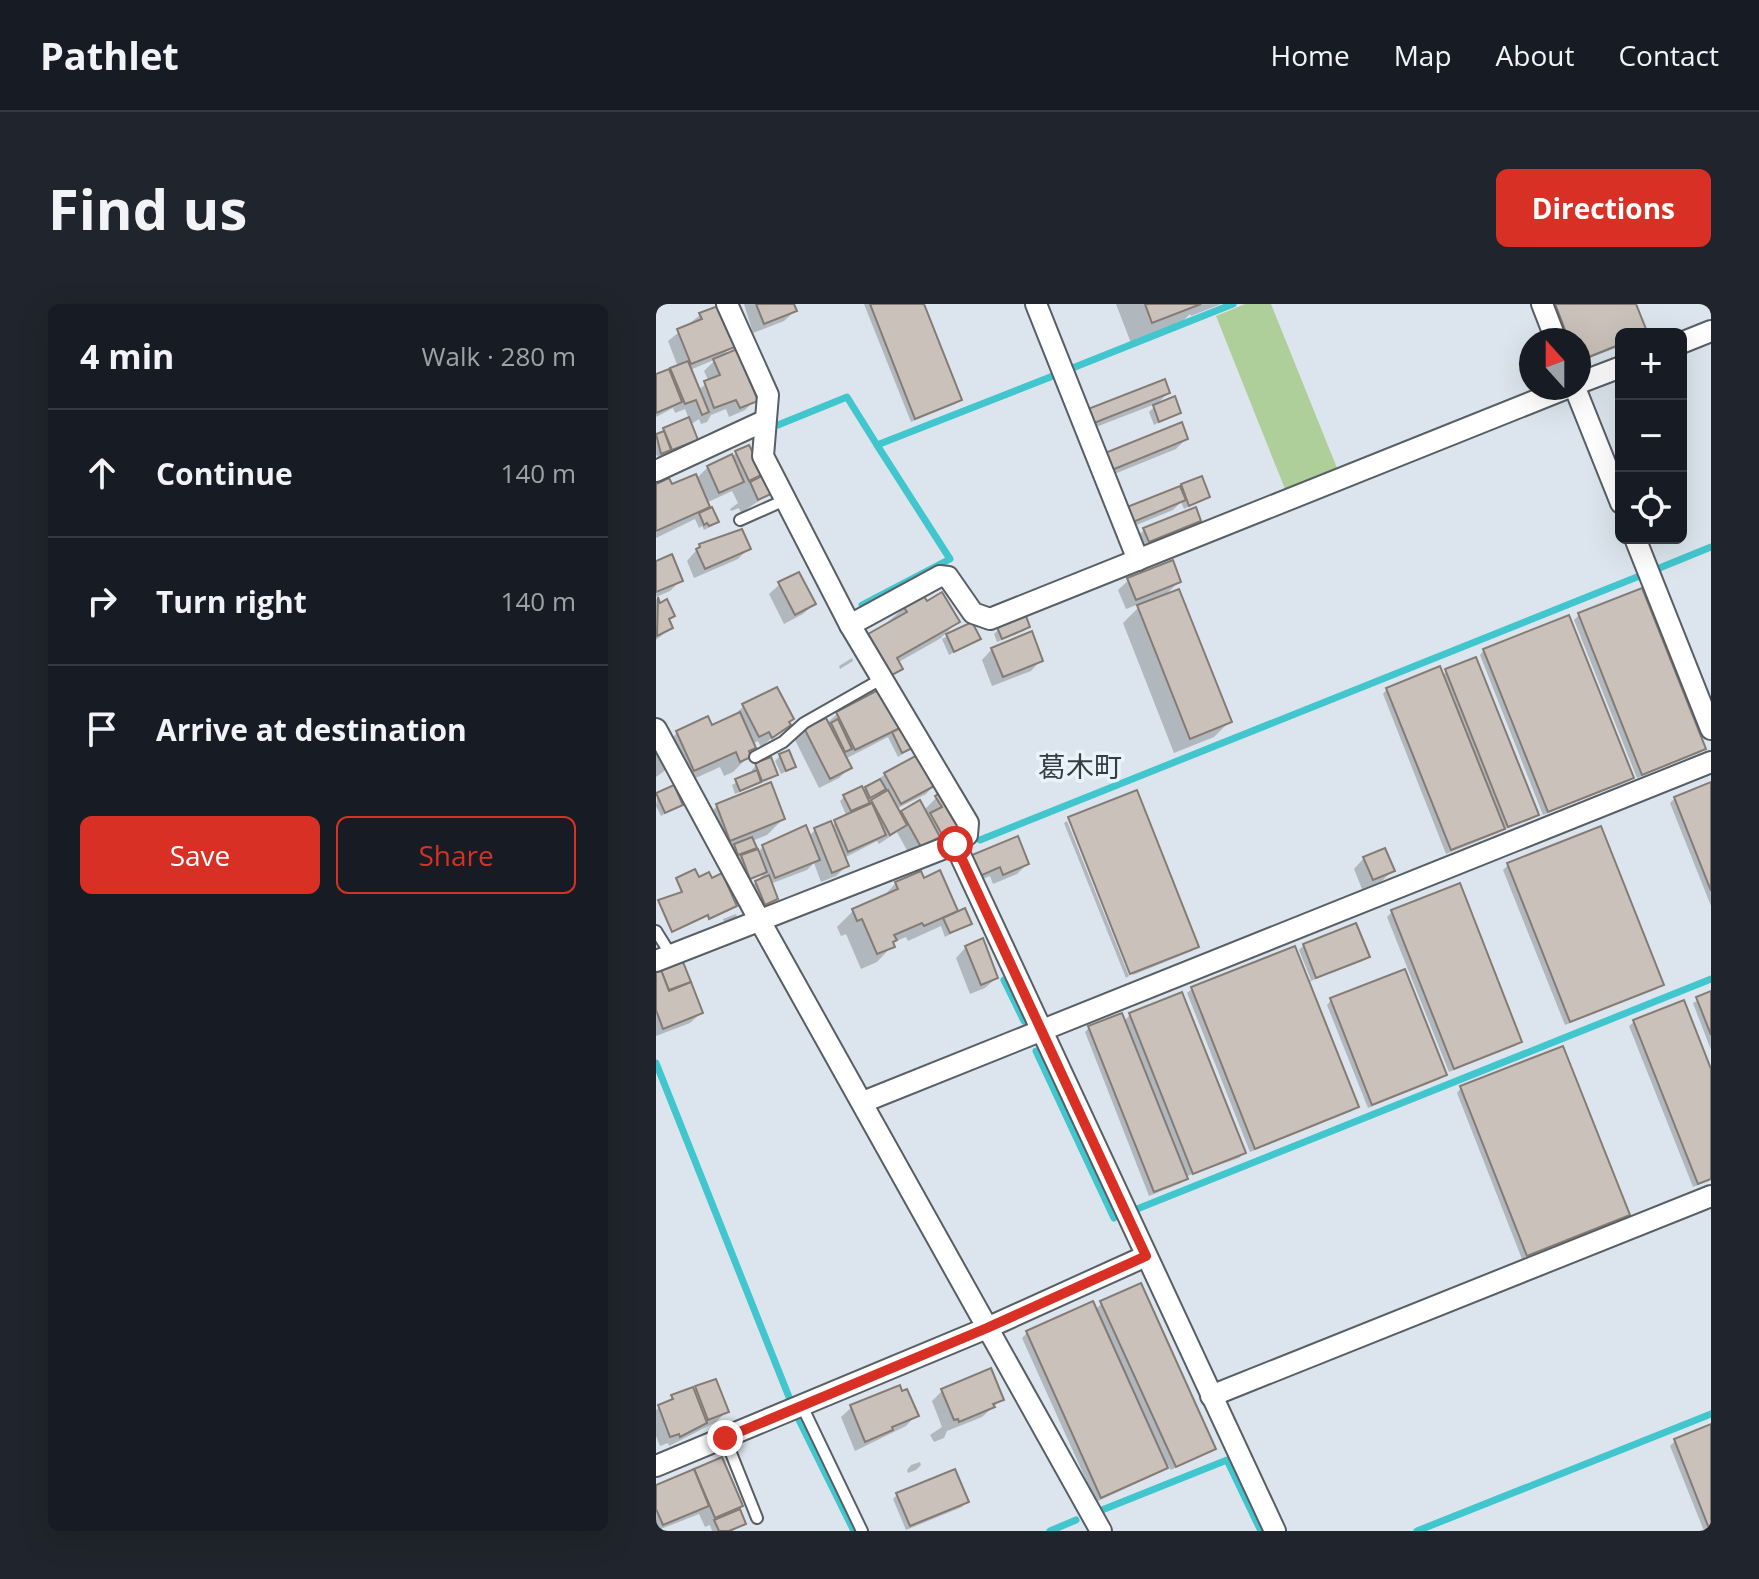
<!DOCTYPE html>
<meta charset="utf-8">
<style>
body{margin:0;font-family:"Open Sans","Noto Sans JP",sans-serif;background:#20242c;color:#f1f3f6}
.controls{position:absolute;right:24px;top:24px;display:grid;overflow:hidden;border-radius:12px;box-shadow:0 8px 32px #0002}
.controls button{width:72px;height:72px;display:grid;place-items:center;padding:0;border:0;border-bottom:2px solid #363941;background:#171b24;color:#f1f3f6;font:40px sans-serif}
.compass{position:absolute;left:863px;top:24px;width:72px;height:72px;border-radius:50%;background:#171b24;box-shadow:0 8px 32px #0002;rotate:339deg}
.stop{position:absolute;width:24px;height:24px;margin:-18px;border:6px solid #d93025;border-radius:50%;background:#fff}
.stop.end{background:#d93025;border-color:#fff;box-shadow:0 2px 8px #0008}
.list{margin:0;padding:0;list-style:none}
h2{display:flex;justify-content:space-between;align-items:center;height:104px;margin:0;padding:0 32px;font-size:34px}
h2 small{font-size:26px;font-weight:400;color:#9ea1a6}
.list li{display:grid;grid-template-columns:52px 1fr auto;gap:24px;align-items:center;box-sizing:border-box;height:128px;padding:0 32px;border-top:2px solid #363941}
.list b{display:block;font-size:30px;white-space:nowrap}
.list em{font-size:26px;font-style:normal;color:#9ea1a6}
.actions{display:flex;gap:16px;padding:24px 32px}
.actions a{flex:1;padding:18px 0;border:2px solid #d93025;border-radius:12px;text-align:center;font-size:28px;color:#d93025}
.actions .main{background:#d93025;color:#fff}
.icon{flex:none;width:44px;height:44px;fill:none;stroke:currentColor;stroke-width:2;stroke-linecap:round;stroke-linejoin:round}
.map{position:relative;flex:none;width:1055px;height:1227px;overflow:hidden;border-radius:12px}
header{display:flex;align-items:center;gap:48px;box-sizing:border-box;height:112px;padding:0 40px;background:#171b24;border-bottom:2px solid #363941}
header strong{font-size:38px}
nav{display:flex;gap:44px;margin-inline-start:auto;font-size:28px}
.intro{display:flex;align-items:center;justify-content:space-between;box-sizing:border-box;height:192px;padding:0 48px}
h1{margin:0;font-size:56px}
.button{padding:20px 36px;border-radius:12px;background:#d93025;color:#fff;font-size:28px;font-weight:700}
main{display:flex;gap:48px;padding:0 48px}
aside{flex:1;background:#171b24;border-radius:12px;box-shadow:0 8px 32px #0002}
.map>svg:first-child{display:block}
</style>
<header>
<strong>Pathlet</strong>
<nav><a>Home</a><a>Map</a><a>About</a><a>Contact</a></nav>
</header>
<div class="intro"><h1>Find us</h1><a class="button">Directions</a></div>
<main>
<aside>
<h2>4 min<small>Walk · 280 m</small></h2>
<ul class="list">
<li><svg class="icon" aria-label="ahead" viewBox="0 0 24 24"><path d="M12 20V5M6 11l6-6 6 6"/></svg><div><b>Continue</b></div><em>140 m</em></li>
<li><svg class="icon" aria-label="right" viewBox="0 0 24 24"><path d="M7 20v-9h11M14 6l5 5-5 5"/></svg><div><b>Turn right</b></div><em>140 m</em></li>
<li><svg class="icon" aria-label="arrive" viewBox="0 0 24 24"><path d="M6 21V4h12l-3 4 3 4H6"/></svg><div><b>Arrive at destination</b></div></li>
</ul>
<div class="actions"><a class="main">Save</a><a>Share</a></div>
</aside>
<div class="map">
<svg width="1055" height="1227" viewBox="0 0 1055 1227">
<rect width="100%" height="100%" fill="#dce5ed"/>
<path fill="#aecf99" d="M589 0H615L683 169 631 190 560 12Z"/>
<g fill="#0003" fill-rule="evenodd">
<path d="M88 0H136L139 7 128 17 97 29Z"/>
<path d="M208 0H266L304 96 299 100 255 118Z"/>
<path d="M460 0H565L535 12 534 10 525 19 475 39Z"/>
<path d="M893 0H978L989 30H965V42L923 58V36H907Z"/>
<path d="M44 11 76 42 64 54 99 96 89 106 73 113 70 105 55 111 51 118 45 120 43 115 34 121 40 135 29 145 5 155 0 151V132L33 115 29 105 19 109 17 104 0 113V72L22 63 12 37ZM60 55 48 67 53 78 42 86 34 66Z"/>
<path d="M512 89 498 103 522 108 498 121 493 108 502 99 427 128 423 117Z"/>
<path d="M530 135 520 145 446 175 440 161Z"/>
<path d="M80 149 107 169 98 178 114 189 85 209 83 204 75 207 74 205 82 199 76 187 50 199 52 202 45 209 60 218 56 222 48 226 46 222 43 224 39 215 0 234V182L15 183 40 175 52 163 75 154Z"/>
<path d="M526 182 552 193 528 205 525 198 517 206 466 227 462 216Z"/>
<path d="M543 216 532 226 482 246 478 236 488 226Z"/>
<path d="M44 242 92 245 82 255 38 274 31 257Z"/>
<path d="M0 259 25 276 14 287 0 293Z"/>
<path d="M473 276 523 278 507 293 574 417 558 433 518 449 467 319 488 298 470 305 462 286Z"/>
<path d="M124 280 158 300 147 310 128 320 113 290Z"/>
<path d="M0 294 4 301 17 312 11 317 15 324 0 336Z"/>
<path d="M270 299 301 318 285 334 241 359 244 364 219 385 198 347 248 304Z"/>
<path d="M923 311 1048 445 1043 449 981 474 918 316Z"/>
<path d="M315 320 322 334 293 351 286 335Z"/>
<path d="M372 323 368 327 341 338 338 330 343 325Z"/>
<path d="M336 345 385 356 375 367 336 382 326 356Z"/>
<path d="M828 346 976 473 971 478 887 511 824 351Z"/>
<path d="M196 354 197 357 184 365 183 362Z"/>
<path d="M791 367 880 510 876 515 847 526V524L842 529 790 550 727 390 731 385 786 372Z"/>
<path d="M88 402 132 420 105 443 102 437 96 440 98 443 92 450 93 452 77 468 68 472 64 463 22 482 5 445 21 429 55 423 77 412Z"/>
<path d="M181 410 243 423 237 430 250 424 259 442 242 453 232 433 189 455 193 464 183 474 163 484 139 436 149 426 171 419Z"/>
<path d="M1 446 11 465 0 473V447Z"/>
<path d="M124 452 138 463 125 470 119 457Z"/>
<path d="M100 461 119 470 115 475 79 490 76 481 97 470 96 466Z"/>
<path d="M229 470 280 479 270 490 240 505 243 511 246 508 268 506 281 493 308 524 254 552 241 528 223 540 221 537 188 554 191 561 180 572 165 578 158 559 151 566 114 580 120 595 104 604 95 583 107 571 90 578 45 518 61 502 114 481 127 515 111 531 96 537 101 549 107 543 152 533 159 526 175 522 191 513 184 497 189 492 207 488ZM221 491 222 492 212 501 210 496Z"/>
<path d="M1055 480V602L1014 499 1019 494Z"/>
<path d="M2 490 25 500 5 512 0 502Z"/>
<path d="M415 514 541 643 536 647 477 671Z"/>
<path d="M411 517 473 672 470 674 408 519Z"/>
<path d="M944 525 1005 680 1001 685 909 721 847 566 852 561Z"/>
<path d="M317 552 371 560 361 570 337 580 334 572 313 581 306 563Z"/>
<path d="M708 554 736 567 726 577 706 585 698 565Z"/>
<path d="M267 577 300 607 293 613 314 619 289 633 285 622 252 637 250 633 235 639 236 642 221 658 205 665 190 630 185 632 181 623 197 607 225 595 240 579Z"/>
<path d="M736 608 864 737 859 742 793 768 731 613Z"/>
<path d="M80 610 82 615 70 622 67 615Z"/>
<path d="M648 641 711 652 707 657 652 678 701 803 696 807 594 848 531 689 536 685 655 676 643 646Z"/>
<path d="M310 643 340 674 329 684 314 690 300 654Z"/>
<path d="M7 668 33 678 26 684 45 709 34 719 0 732V670Z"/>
<path d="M1055 689V746L1037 699Z"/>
<path d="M675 696 789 771 784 775 712 804 671 701Z"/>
<path d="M474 711 588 849 583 854 531 872 525 879 493 892 429 728 433 724 467 718Z"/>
<path d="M978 718 1055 770V876L1037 883 973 722Z"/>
<path d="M805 784 972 911 967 915 866 955 801 789Z"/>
<path d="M446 999 557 1144 515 1166 512 1161 505 1168 440 1198 366 1034 371 1029 439 1006Z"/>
<path d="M40 1084 70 1108 60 1118 13 1142 12 1139 4 1142 0 1132V1106L17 1093 37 1088Z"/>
<path d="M286 1087 346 1095 326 1113 291 1127 288 1134 278 1138 274 1131 286 1123 276 1097Z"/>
<path d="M196 1103 260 1111 250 1122 199 1147 185 1113Z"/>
<path d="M1055 1123V1227H1048L1014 1142 1019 1137Z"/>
<path d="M65 1156 85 1202 81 1205 87 1220 76 1227H56L54 1221 49 1223 43 1210 0 1227V1183Z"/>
<path d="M264 1158 265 1161 260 1166 252 1169 251 1166 255 1161Z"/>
<path d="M242 1190 310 1198 306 1203 250 1226 237 1195Z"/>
</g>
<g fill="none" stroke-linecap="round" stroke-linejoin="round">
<g stroke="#41c6cd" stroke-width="7">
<path d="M414 65 577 0"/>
<path d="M122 121 191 93 221 141 402 70"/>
<path d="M1001 265 1055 243"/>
<path d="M206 301 294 255 221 141"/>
<path d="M324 536 986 271"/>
<path d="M348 676 368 717"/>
<path d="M380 747 458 914"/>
<path d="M0 759 135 1098"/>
<path d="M481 905 1055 675"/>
<path d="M142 1114 198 1227"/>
<path d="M446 1206 571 1156 605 1227"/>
<path d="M394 1227 420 1216"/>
<path d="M761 1227 1055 1110"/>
</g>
</g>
<g fill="#cac1ba" stroke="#837b74" stroke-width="2">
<path d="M100 0H138L141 7 108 20Z"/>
<path d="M214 0H268L306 96 259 115Z"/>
<path d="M489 0H545L496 19Z"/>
<path d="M899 0H980L992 30H965V40L923 57V36H913Z"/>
<path d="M62 2 79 43 35 60 21 25 46 15 43 9Z"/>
<path d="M81 45 102 97 84 104 80 96 58 104 48 77 64 71 57 55Z"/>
<path d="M32 57 53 108 46 111 40 96 29 100 14 64Z"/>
<path d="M13 65 26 98 0 109V70Z"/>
<path d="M509 75 514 89 438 119 432 105Z"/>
<path d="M519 92 525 109 503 118 497 101Z"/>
<path d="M33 113 42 136 16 146 7 124Z"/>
<path d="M526 118 532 135 456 166 449 149Z"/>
<path d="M8 127 15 146 5 150 0 130Z"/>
<path d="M93 141 96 147 99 145 109 169 93 177 79 147Z"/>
<path d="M76 150 88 178 63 189 51 162Z"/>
<path d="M40 170 54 203 0 227V180L13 174 16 180Z"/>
<path d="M108 171 117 189 102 196 94 178Z"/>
<path d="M546 172 554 193 533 202 525 180Z"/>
<path d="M524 182 530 196 477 218 471 203Z"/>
<path d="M56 203 63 218 53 222 51 219 48 221 43 209Z"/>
<path d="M540 203 545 217 493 238 487 224Z"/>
<path d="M86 225 95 245 49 265 40 245 44 243 43 240Z"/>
<path d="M16 250 27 277 0 288V257Z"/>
<path d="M517 256 525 278 480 296 471 274Z"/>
<path d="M143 268 160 300 139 311 122 278Z"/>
<path d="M986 284 1050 445 986 471 922 309Z"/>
<path d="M523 285 576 418 534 435 481 301Z"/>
<path d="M286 288 304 318 241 354 247 365 236 371 212 330 251 308 247 302 267 291 271 297Z"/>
<path d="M2 293 4 299 11 295 19 312 13 315 17 324 1 332Z"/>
<path d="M913 311 978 474 892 508 827 345Z"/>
<path d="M370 312 374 323 346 335 341 323Z"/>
<path d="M316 318 325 335 298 348 290 330Z"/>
<path d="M376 327 387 357 347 373 335 344Z"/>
<path d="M820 353 883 511 852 523 789 365Z"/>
<path d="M784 362 849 525 795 546 730 384Z"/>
<path d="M121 383 138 415 133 418 135 421 116 434 113 428 103 433 86 400Z"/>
<path d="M226 384 246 423 199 446 180 408Z"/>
<path d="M84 408 100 444 93 447 95 453 84 458 80 448 38 467 20 427 52 412 56 421Z"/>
<path d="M170 414 196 464 174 475 148 424Z"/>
<path d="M182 415 196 445 189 448 175 419Z"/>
<path d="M251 421 261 442 246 449 236 428Z"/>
<path d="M133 446 140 463 130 467 123 450Z"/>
<path d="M265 449 282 480 245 500 228 469Z"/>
<path d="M115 453 122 471 106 477 99 459Z"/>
<path d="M101 466 105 478 84 487 79 475Z"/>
<path d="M224 475 230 485 214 494 209 483Z"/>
<path d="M115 478 129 515 74 537 60 500Z"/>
<path d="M1055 478V587L1018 493Z"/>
<path d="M18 481 27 501 9 509 0 489Z"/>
<path d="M206 482 214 499 195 507 187 491Z"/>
<path d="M232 486 251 521 234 531 215 496Z"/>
<path d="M289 486 310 524 289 536 274 509 286 503 279 492Z"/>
<path d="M481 486 543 643 474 670 412 513Z"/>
<path d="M264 496 284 533 265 543 245 507Z"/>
<path d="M216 499 230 531 192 548 178 516Z"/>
<path d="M175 517 193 562 176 569 158 524Z"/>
<path d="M150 521 164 556 119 574 106 541Z"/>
<path d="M945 522 1008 681 914 718 851 559Z"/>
<path d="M362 532 373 560 347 571 344 563 324 572 316 551Z"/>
<path d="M96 533 101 544 82 551 78 540Z"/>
<path d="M729 544 739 567 717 576 707 553Z"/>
<path d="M102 545 111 568 94 575 85 551Z"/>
<path d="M39 565 43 573 53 568 56 574 66 569 81 602 53 615 52 611 16 628 2 596 26 588 20 574Z"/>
<path d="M284 566 302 607 268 622 266 619 238 631 241 636 237 638 239 643 221 650 206 615 201 617 196 605 242 585 239 578 265 567 268 574Z"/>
<path d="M113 571 122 595 109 601 99 577Z"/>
<path d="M804 579 866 738 798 765 735 606Z"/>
<path d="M309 604 316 620 294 629 287 614Z"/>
<path d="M700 619 714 653 660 674 647 640Z"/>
<path d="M327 634 342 674 325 681 309 642Z"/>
<path d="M639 642 703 803 599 845 535 683Z"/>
<path d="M27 658 35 678 13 686 5 666Z"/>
<path d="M749 665 791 771 716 801 674 694Z"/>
<path d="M5 666 13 687 35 678 47 709 7 725 0 706V668Z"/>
<path d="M1055 687V731L1040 693Z"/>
<path d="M526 688 590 849 537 870 473 709Z"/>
<path d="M1028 696 1055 765V875L1042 880 977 716Z"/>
<path d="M466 709 532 875 498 888 432 722Z"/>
<path d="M907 742 974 911 871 952 804 782Z"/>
<path d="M485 979 560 1145 520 1163 444 997Z"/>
<path d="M437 997 512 1164 445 1194 370 1027Z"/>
<path d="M335 1064 348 1096 337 1100 339 1103 303 1118 302 1115 298 1116 285 1085Z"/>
<path d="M60 1075 73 1108 52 1116 39 1082Z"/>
<path d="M244 1081 246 1087 251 1085 263 1112 236 1123 237 1126 209 1138 194 1101Z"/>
<path d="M37 1083 51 1119 24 1133 23 1130 14 1133 2 1101 17 1095 15 1091Z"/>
<path d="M1055 1120V1227H1054L1018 1135Z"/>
<path d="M66 1153 87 1202 59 1214 38 1165Z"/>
<path d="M38 1165 53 1202 7 1221 0 1205V1181Z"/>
<path d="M299 1165 313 1198 254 1222 240 1189Z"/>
<path d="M84 1205 90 1220 73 1227H63L58 1216Z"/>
</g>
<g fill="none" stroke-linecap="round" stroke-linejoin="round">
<defs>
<g id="service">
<path d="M84 216 129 196"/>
<path d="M99 453 127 438 148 419 227 374"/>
<path d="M0 627 15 651"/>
<path d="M146 1102 206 1227"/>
<path d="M69 1134 101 1214"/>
</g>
<g id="minor">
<path d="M380 0 482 256"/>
<path d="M886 0 900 36"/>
<path d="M1025 39 1055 27"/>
<path d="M923 79 965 63"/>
<path d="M919 84 965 199"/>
<path d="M0 167 108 117"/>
<path d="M979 234 1055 425"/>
<path d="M194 321 284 272 292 273 317 309 334 315 911 84"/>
<path d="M0 425 104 617 445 1227"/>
<path d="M299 540 619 1227"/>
<path d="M0 657 299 540 311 531 312 519 194 321 107 152 112 91 71 0"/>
<path d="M207 798 1055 458"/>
<path d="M555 1092 1055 892"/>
<path d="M0 1162 331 1024 490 952"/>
</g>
</defs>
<use href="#service" stroke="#575f65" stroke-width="14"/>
<use href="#minor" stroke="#575f65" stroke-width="24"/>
<use href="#service" stroke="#fff" stroke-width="10"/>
<use href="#minor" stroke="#fff" stroke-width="20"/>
</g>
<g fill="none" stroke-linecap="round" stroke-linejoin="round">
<path stroke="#d93025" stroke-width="10" d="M69 1134 331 1024 490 952 299 540"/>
</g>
<g text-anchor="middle" stroke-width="7" stroke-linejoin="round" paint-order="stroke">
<g font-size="28" fill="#353d43" stroke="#e9f3fa">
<text x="424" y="473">葛木町</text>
</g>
</g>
</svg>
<div class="controls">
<button>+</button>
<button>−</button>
<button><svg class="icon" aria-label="locate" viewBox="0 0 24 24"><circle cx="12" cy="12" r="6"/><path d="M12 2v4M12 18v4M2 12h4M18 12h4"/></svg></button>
</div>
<svg class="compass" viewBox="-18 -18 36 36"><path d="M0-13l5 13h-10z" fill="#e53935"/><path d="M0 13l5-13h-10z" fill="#9ea1a6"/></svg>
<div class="stop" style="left:299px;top:540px"></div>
<div class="stop end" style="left:69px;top:1134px"></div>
</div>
</main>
